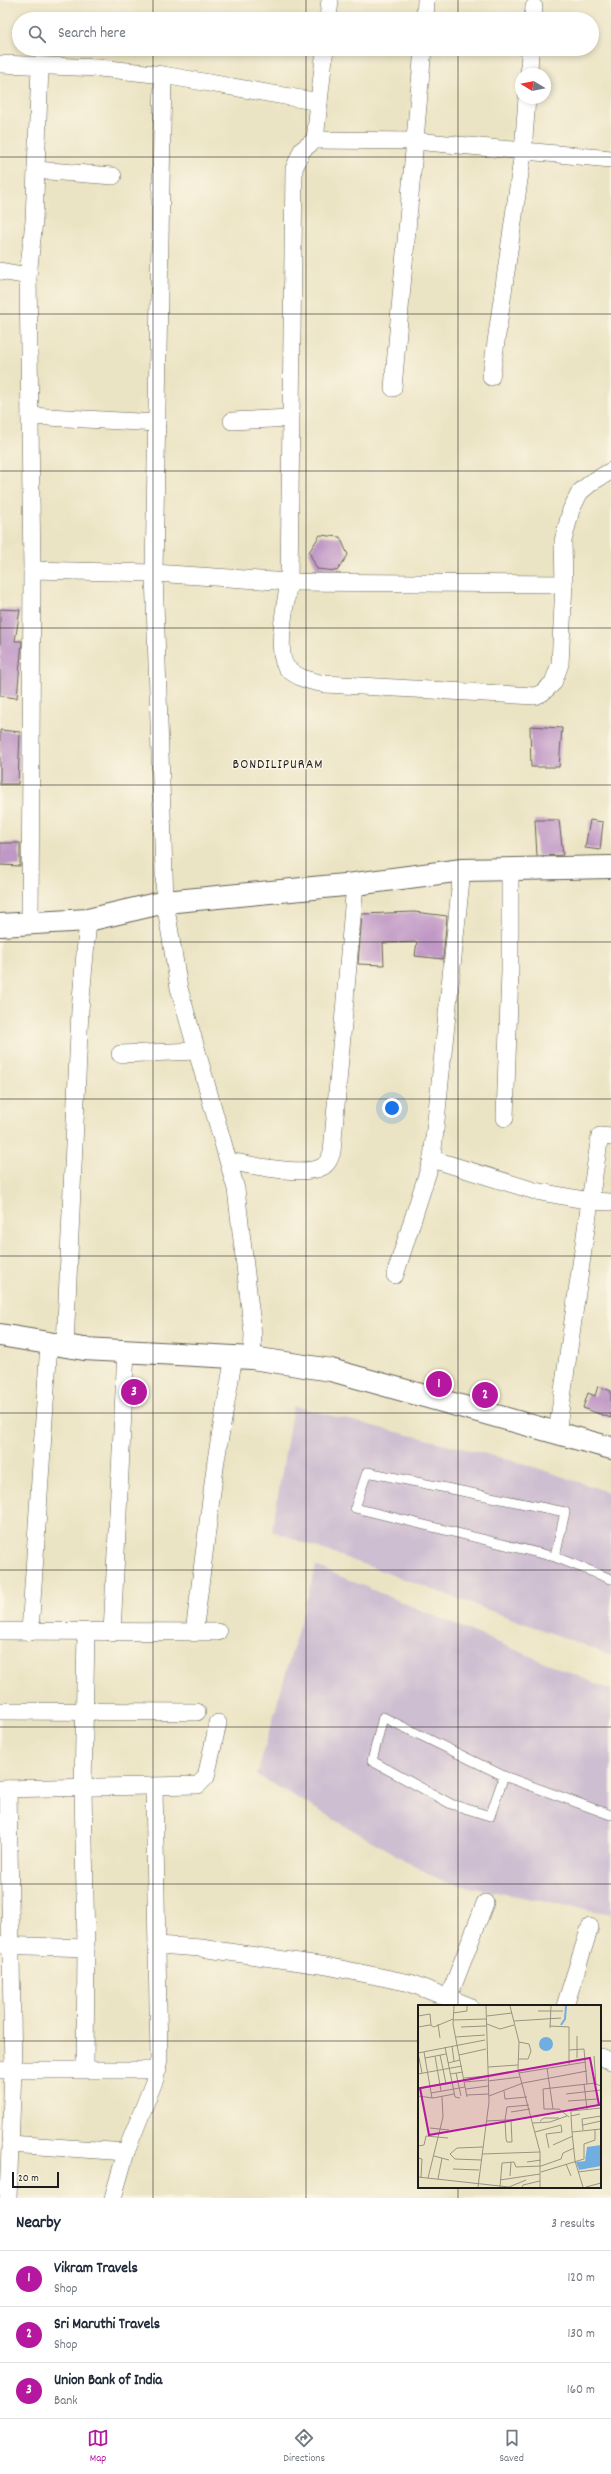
<!DOCTYPE html>
<style>
body{margin:0;font-family:Dekko,sans-serif;background:#f6f6f7;color:#1f2937}
.compass{position:absolute;left:515px;top:68px;width:36px;height:36px;border-radius:50%;background:#fff;box-shadow:0 2px 6px #0003;rotate:280deg}
.scale{position:absolute;left:12px;bottom:10px;width:47px;box-sizing:border-box;padding-left:4px;border:2px solid #1c1c1c;border-top:0;font-size:11px;line-height:14px;white-space:nowrap;color:#1c1c1c;-webkit-text-stroke:3px #fcf5e5;paint-order:stroke}
.you{position:absolute;left:392px;top:1108px;width:14px;height:14px;margin:-10px;border:3px solid #fff;border-radius:50%;background:#1a73e8;box-shadow:0 0 0 6px #1a73e833}
.badge{display:grid;place-items:center;width:26px;height:26px;border-radius:50%;background:#b5179e;color:#fff;font-size:13px;font-weight:700}
.pin{position:absolute;translate:-50% -50%;border:2px solid #fff;box-shadow:0 1px 4px #0006}
.list{margin:0;padding:0;list-style:none}
h2{display:flex;justify-content:space-between;align-items:center;height:52px;margin:0;padding:0 16px;font-size:17px}
h2 small{font-size:13px;font-weight:400;color:#747a83}
.list li{display:grid;grid-template-columns:26px 1fr auto;gap:12px;align-items:center;box-sizing:border-box;height:56px;padding:0 16px;border-top:1px solid #e0e1e3}
.list b{display:block;font-size:15px;white-space:nowrap}
.list p{margin:0;font-size:13px;white-space:nowrap;color:#747a83}
.list em{font-size:13px;font-style:normal;color:#747a83}
.icon{flex:none;width:22px;height:22px;fill:none;stroke:currentColor;stroke-width:2;stroke-linecap:round;stroke-linejoin:round}
.map{position:relative;flex:none;width:611px;height:2198px;overflow:hidden}
.search{position:absolute;background:#fff;box-shadow:0 2px 6px #0003;left:12px;right:12px;top:12px;height:44px;display:flex;align-items:center;gap:10px;box-sizing:border-box;padding:0 14px;border-radius:22px;color:#747a83;font-size:15px}
.sheet{height:220px;background:#fff}
nav{display:flex;justify-content:space-around;align-items:center;box-sizing:border-box;height:56px;border-top:1px solid #e0e1e3;background:#fff;font-size:11px;color:#747a83}
nav a{display:grid;justify-items:center;gap:2px}
nav .on{color:#b5179e}
.map>svg:first-child{display:block}
</style>
<div class="map">
<svg width="611" height="2198" viewBox="0 0 611 2198">
<rect width="100%" height="100%" fill="#fcf5e5"/>
<filter id="ink" filterUnits="userSpaceOnUse"><feTurbulence type="fractalNoise" baseFrequency=".025" numOctaves="2"/><feDisplacementMap in="SourceGraphic" scale="8" xChannelSelector="R" yChannelSelector="G"/><feConvolveMatrix kernelMatrix="1 2 1 2 8 2 1 2 1" color-interpolation-filters="sRGB"/></filter>
<filter id="wash" filterUnits="userSpaceOnUse"><feTurbulence type="fractalNoise" baseFrequency=".012" numOctaves="4" result="noise"/><feDisplacementMap in="SourceGraphic" scale="16" xChannelSelector="R" yChannelSelector="G"/><feGaussianBlur stdDeviation="0.9" result="paint"/><feColorMatrix in="noise" values="0 0 0 0 0 0 0 0 0 0 0 0 0 0 0 0 0 1.4 0 .05"/><feComposite in="paint" operator="in"/></filter>
<g filter="url(#wash)">
<rect width="100%" height="100%" fill="#ebe4c4"/>
<g fill="#cebed1">
<path d="M293 1406 522 1463 611 1493V1655L272 1531Z"/>
<path d="M316 1566 611 1690V1914L443 1882 257 1775Z"/>
</g>
<g id="blocks">
<g fill="#c098c6">
<path d="M320 535 340 537 348 555 337 571 317 569 309 552Z"/>
<path d="M0 609 20 610 15 641H22L17 698 0 696Z"/>
<path d="M530 726 562 728 559 767H531Z"/>
<path d="M0 730 20 732 18 784H0Z"/>
<path d="M535 820H559L563 855 537 856Z"/>
<path d="M590 820 603 822 600 850 585 848Z"/>
<path d="M0 843H20V866L0 865Z"/>
<path d="M414 912 447 916 443 959 415 956 417 942 383 943 384 965 358 964 362 914Z"/>
<path d="M598 1386 611 1391V1418L583 1408 588 1393 595 1396Z"/>
</g>
</g>
</g>
<g filter="url(#ink)">
<use href="#blocks" fill-opacity="0" stroke="#646257" stroke-width="1"/>
<g fill="none" stroke-linecap="round" stroke-linejoin="round">
<defs>
<g id="lane">
<path d="M555 1557 565 1512 367 1472 355 1508 555 1557 611 1579"/>
<path d="M504 1776 490 1816 451 1804 372 1761 383 1717 504 1776 611 1815"/>
</g>
<g id="street">
<path d="M328 19 330 0"/>
<path d="M425 19 426 0"/>
<path d="M533 19 534 7"/>
<path d="M0 64 100 68 163 75 319 102 325 49"/>
<path d="M529 74 530 49"/>
<path d="M163 75 154 573 165 902 179 988 236 1189 253 1334 252 1358"/>
<path d="M319 102 315 140 302 150 294 169 289 582C286 601 274 656 288 669 299 679 311 681 325 684L535 696 542 693 553 683 560 664 564 584 563 541 571 510 580 492 592 482 611 471"/>
<path d="M315 140 415 141 611 159"/>
<path d="M36 170 113 176"/>
<path d="M0 271 28 276"/>
<path d="M491 377 523 152 527 98"/>
<path d="M393 388 423 49"/>
<path d="M30 416 157 423"/>
<path d="M232 421 290 418"/>
<path d="M32 570 154 573 289 582 564 584"/>
<path d="M462 870 432 1159 535 1191 590 1201 557 1433"/>
<path d="M30 924 32 570 28 276 34 221 40 67"/>
<path d="M120 1054 197 1051"/>
<path d="M505 1118 510 971V868"/>
<path d="M611 1137 600 1136 590 1201 611 1202"/>
<path d="M229 1161C250 1165 303 1177 322 1167 328 1164 330 1158 332 1152L355 884"/>
<path d="M395 1275 432 1159"/>
<path d="M65 1346 80 1010 88 920"/>
<path d="M0 1631 218 1632"/>
<path d="M30 1632 49 1343"/>
<path d="M112 1633 126 1351"/>
<path d="M194 1633 216 1460 234 1356"/>
<path d="M0 1711 197 1712"/>
<path d="M0 1789 198 1785 206 1777 218 1723"/>
<path d="M0 1945 86 1948"/>
<path d="M157 1945 201 1948 327 1966 410 1983 469 2006"/>
<path d="M448 1999 485 1903"/>
<path d="M565 2006 590 1927"/>
<path d="M600 2057 611 2061"/>
<path d="M85 2069 86 1948 83 1788 86 1633"/>
<path d="M0 2070H158"/>
<path d="M10 2144 126 2152"/>
<path d="M8 2198 13 2070 8 1789"/>
<path d="M113 2198 126 2152 155 2079 159 2059 154 1787"/>
</g>
<path id="secondary" d="M0 925 88 920 165 902 355 884 462 870 611 867"/>
<path id="primary" d="M0 1335 84 1349 252 1358 331 1370 611 1448"/>
</defs>
<use href="#lane" stroke="#646257" stroke-width="10"/>
<use href="#street" stroke="#646257" stroke-width="18"/>
<use href="#secondary" stroke="#646257" stroke-width="24"/>
<use href="#primary" stroke="#646257" stroke-width="24"/>
<use href="#lane" stroke="#fff" stroke-width="9"/>
<use href="#street" stroke="#fff" stroke-width="17"/>
<use href="#secondary" stroke="#fff" stroke-width="22"/>
<use href="#primary" stroke="#fff" stroke-width="22"/>
</g>
</g>
<path fill="none" stroke="#1c1c1c" stroke-width="1" stroke-opacity="0.55" d="M153 0V19M306 0V19M458 0V19M153 49V2198M306 49V2198M458 49V2006M0 157H611M0 314H611M0 471H611M0 628H611M0 785H611M0 942H611M0 1099H611M0 1256H611M0 1413H611M0 1570H611M0 1727H611M0 1884H611M0 2041H419M600 2041H611M458 2187V2198"/>
<g text-anchor="middle" stroke-width="3" stroke-linejoin="round" paint-order="stroke">
<g font-size="14" letter-spacing="1" fill="#1c1c1c" stroke="#fcf5e5">
<text x="278" y="768">BONDILIPURAM</text>
</g>
</g>
<g transform="translate(418 2005)">
<rect width="183" height="183" fill="#ebe4c4"/>
<path d="M121 39a7 7 0 1 1 14 0a7 7 0 1 1-14 0ZM183 140V161L161 165 158 157 167 156 169 142Z" fill="#70aee2"/>
<path fill="none" stroke="#70aee2" stroke-width="2" d="M143 20 147 14 148 1"/>
<path fill="none" stroke="#989481" stroke-width="1" d="M36 1 35 19 49 92M92 1 101 37 100 64 122 147V182M120 6H145M35 8 49 6V1M0 11 12 9 13 20M69 11 94 8M35 15 68 14M96 16 143 13M20 19 22 33M69 19 82 24 96 20M132 21 151 22V59M0 22 12 20 16 22 35 14M43 22 68 21M132 23 133 1M159 31V53M38 32 67 30M101 37 111 39 113 46 110 54H101M34 41 36 56M27 42 37 92 42 93M151 45 166 44 169 79 178 78M6 47 14 93M22 50 25 64M41 50 68 44M17 51 23 86M176 51 178 79 183 81M7 53 28 49M30 58 42 55M70 62 100 60M129 63 135 104M25 64 28 79M4 68 0 48 67 35M38 68 43 91M101 68 168 57M0 69 44 61M32 69 45 67M46 73 69 71M70 76 102 72M47 77 69 75M166 79 169 104M0 84 34 78M48 84 70 81M86 86 87 94 109 92M13 88 47 82M148 89 183 85M49 90 71 89M0 91 15 93 36 89M71 91 105 78 169 66M150 96 179 94M93 107 112 104M162 109 153 111V106L183 103M153 111 154 127M151 112 141 104H126L125 84 169 79M87 115H93L94 137H89L88 134ZM69 116 87 115 89 102 111 100M122 116 126 113H141M115 118 132 117 149 111M165 120 183 116M12 123 31 125M165 125 164 114 183 111M117 127 143 120 144 127 128 129 131 143M135 140 155 131M0 141 6 140 8 131 30 133M64 149 122 147M16 151 31 155M0 153 4 154 3 172M63 155 37 154 32 149 39 143 65 142M109 157 123 155M148 159 153 171M35 164 61 165M123 167 166 154V139L177 135V124M160 167 183 164M92 171 93 157M0 172 91 182M10 173 25 112 24 92M20 174 24 153M82 175 122 169M60 182 71 97 68 1M82 182 84 158 96 157 98 162 123 161 143 154 145 148 156 143M91 182 108 175M104 182 105 180 122 176M165 182 157 156 154 127 183 124M168 182 183 178"/>
<path fill="#b5179e" fill-opacity="0.15" stroke="#b5179e" stroke-width="2" d="M172 53 181 100 11 130 2 83Z"/>
<rect width="183" height="183" fill="none" stroke="#1c1c1c" stroke-width="2"/>
</g>
</svg>
<svg class="compass" viewBox="-18 -18 36 36"><path d="M0-13l5 13h-10z" fill="#e53935"/><path d="M0 13l5-13h-10z" fill="#747a83"/></svg>
<div class="scale">20 m</div>
<div class="you"></div>
<div class="pin badge" style="left:439px;top:1384px">1</div>
<div class="pin badge" style="left:485px;top:1395px">2</div>
<div class="pin badge" style="left:134px;top:1392px">3</div>
<div class="search"><svg class="icon" aria-label="search" viewBox="0 0 24 24"><circle cx="10" cy="10" r="6"/><path d="M15 15l6 6"/></svg>Search here</div>
</div>
<section class="sheet">
<h2>Nearby<small>3 results</small></h2>
<ul class="list">
<li><span class="badge">1</span><div><b>Vikram Travels</b><p>Shop</p></div><em>120 m</em></li>
<li><span class="badge">2</span><div><b>Sri Maruthi Travels</b><p>Shop</p></div><em>130 m</em></li>
<li><span class="badge">3</span><div><b>Union Bank of India</b><p>Bank</p></div><em>160 m</em></li>
</ul>
</section>
<nav>
<a class="on"><svg class="icon" aria-label="map" viewBox="0 0 24 24"><path d="M3 6l6-2 6 2 6-2v14l-6 2-6-2-6 2zM9 4v14M15 6v14"/></svg>Map</a>
<a><svg class="icon" aria-label="directions" viewBox="0 0 24 24"><path d="M12 3l9 9-9 9-9-9zM9 14v-3h6M13 9l2 2-2 2"/></svg>Directions</a>
<a><svg class="icon" aria-label="saved" viewBox="0 0 24 24"><path d="M7 4h10v16l-5-4-5 4z"/></svg>Saved</a>
</nav>
